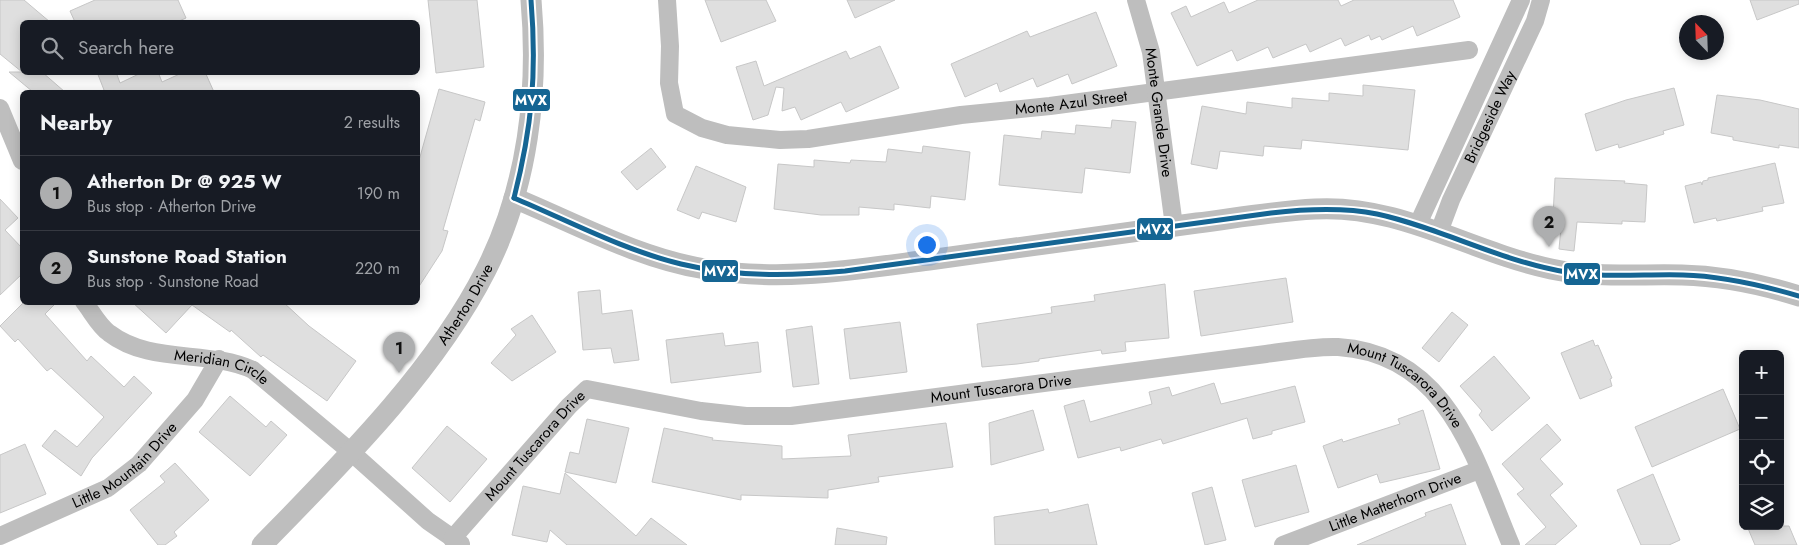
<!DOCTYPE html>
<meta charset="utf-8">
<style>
body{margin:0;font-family:Jost,sans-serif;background:#242831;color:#f1f3f6}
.controls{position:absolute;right:15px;bottom:15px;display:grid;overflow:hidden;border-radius:8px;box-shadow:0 2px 12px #0003}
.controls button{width:45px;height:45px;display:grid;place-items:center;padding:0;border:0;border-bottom:1px solid #363941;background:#171b24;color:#f1f3f6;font:25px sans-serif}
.compass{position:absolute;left:1679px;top:15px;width:45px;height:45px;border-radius:50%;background:#171b24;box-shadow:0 2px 12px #0003;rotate:337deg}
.you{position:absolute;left:926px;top:244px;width:18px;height:18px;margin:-12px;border:4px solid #fff;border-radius:50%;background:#1a73e8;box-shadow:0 0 0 8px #1a73e833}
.badge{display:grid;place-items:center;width:32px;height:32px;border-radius:50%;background:#adaeaf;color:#111;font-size:16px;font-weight:700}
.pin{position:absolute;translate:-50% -41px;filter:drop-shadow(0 1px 2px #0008)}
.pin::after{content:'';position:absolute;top:26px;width:18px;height:15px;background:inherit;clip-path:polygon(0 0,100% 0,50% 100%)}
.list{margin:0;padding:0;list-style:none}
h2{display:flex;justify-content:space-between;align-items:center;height:65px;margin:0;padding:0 20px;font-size:21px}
h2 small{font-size:16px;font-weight:400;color:#9ea1a6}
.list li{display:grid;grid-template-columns:32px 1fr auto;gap:15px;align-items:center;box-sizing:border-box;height:75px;padding:0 20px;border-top:1px solid #363941}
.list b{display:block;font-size:19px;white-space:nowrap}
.list p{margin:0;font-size:16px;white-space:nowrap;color:#9ea1a6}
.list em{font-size:16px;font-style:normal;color:#9ea1a6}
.icon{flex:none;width:28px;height:28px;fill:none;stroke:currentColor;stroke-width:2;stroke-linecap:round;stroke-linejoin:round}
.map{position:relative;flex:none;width:1799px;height:545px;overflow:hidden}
.search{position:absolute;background:#171b24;box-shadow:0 2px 12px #0003;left:20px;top:20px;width:400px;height:55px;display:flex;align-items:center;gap:12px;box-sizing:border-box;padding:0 18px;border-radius:8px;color:#9ea1a6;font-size:19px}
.panel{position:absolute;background:#171b24;box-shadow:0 2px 12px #0003;left:20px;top:90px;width:400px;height:215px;border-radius:8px}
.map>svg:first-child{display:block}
</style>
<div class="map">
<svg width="1799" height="545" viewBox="0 0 1799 545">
<rect width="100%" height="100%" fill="#fff"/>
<g fill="#dfdfdf" stroke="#c7c7c7">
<path d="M0 0H24L50 22H22V72H42L65 92H33L9 72H22L0 54Z"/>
<path d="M95 0H178L186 18 177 22H75L70 11Z"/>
<path d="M428 0H477L484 67 436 73Z"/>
<path d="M705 0H766L776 21 721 42Z"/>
<path d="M847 0H895L855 18Z"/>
<path d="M1258 0H1338L1341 6 1354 0H1453L1460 17 1417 36 1413 26 1382 40 1380 36 1371 40 1369 35 1345 46 1341 38 1310 52 1306 44 1273 58 1268 47 1237 61 1232 50 1197 66 1171 13 1186 6 1191 17 1224 2 1229 13Z"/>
<path d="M1750 0H1799V4L1757 20Z"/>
<path d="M1096 12 1117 66 1072 84 1068 74 1037 87 1033 78 1000 92 997 83 965 97 951 64 1027 31 1030 37Z"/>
<path d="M880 46 899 88 846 112 841 102 801 120 795 107 782 111 784 88 776 87 768 115 753 120 736 67 756 61 764 86 846 51 850 59Z"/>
<path d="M97 72H116L120 83 143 72H158L162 82 184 72H205L214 92H99L104 90Z"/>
<path d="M1363 85 1415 90 1408 150 1302 140 1301 149 1264 146 1263 156 1220 151 1217 169 1191 164 1202 106 1246 114 1247 102 1292 108V98L1329 101V93L1363 96Z"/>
<path d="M1674 88 1684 125 1663 131 1664 134 1619 148 1618 144 1596 151 1585 114 1626 100Z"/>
<path d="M439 89 485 102 480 121 475 119 443 230 448 231 442 251 418 288V164Z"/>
<path d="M1717 95 1760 100 1799 109V148L1779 145V148L1733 140V137L1711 133Z"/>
<path d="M1112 120 1136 122 1130 173 1085 168 1082 193 999 185 1004 135 1041 139 1042 131 1075 134 1076 125 1111 128Z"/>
<path d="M923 146 970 152 965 200 931 196 930 208 894 204V210L859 207V215H821L774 209 778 164 814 167V160L850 163 851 160 886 162 888 149 922 153Z"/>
<path d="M651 148 666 167 637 190 621 172Z"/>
<path d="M1775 163 1784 203 1762 207 1763 211 1717 221 1716 218 1694 223 1685 186 1701 182 1702 185 1703 181 1708 180V178Z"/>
<path d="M696 166 746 187 736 222 702 212 699 219 677 210Z"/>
<path d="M1555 178 1625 181 1624 183 1647 185 1645 222 1622 221V224L1577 222 1574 251 1559 249 1562 217 1553 216Z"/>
<path d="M0 199 18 218 5 230 22 248V274L0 295Z"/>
<path d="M1286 278 1293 322 1201 336 1194 291Z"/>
<path d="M1165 284 1169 338 1125 342 1126 351 1102 354 1101 350 1039 359V361L1017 364 982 367 977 324 1052 313 1051 307 1095 301 1094 295Z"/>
<path d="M600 290 602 314 632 310 639 360 614 363 611 348 583 350 578 292Z"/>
<path d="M24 302H57L45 314 87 361 91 356 124 387 134 376 152 393 92 458 81 476 42 446 55 430 77 447 104 417 51 368 47 371 18 339 15 342 0 326Z"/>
<path d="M132 302H283L309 326 356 361 327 401 263 355 261 357 231 330 230 332 192 305 166 333Z"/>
<path d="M1452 312 1468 325 1439 362 1422 348Z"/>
<path d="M532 315 556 352 512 381 491 363 516 335 511 329Z"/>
<path d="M900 322 907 372 850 379 844 329Z"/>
<path d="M812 326 819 384 793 387 786 330Z"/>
<path d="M723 333 725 346 758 342 761 372 671 383 666 340Z"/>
<path d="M1593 340 1595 346 1598 345 1612 378 1610 379 1612 386 1580 399 1561 353Z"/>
<path d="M1494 356 1530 398 1492 431 1479 415 1482 411 1460 386Z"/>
<path d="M1214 383 1221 404 1295 386 1305 422 1272 431V434L1253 439 1247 418 1163 444 1161 439 1121 451 1120 447 1078 458 1064 406 1084 400 1090 422 1152 404 1149 392 1169 387 1172 396Z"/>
<path d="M1723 389 1740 429 1652 467 1635 427Z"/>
<path d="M230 396 266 427 271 421 287 435 250 476 199 432Z"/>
<path d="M1033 410 1044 450 991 465 989 423Z"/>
<path d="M1423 410 1440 469 1380 483 1377 474 1338 488 1323 446 1342 439 1343 442 1400 424 1398 419Z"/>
<path d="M587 419 629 428 616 483 565 472 570 452 579 454Z"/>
<path d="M946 423 953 467 878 477 879 482 828 490V498L741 495V500L652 482 664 428 713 438 712 440 782 446V459L851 456 848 435Z"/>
<path d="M1547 424 1561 440 1540 459 1563 484 1550 495 1577 526 1555 545H1525L1546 527 1517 494 1524 489 1502 464Z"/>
<path d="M447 426 487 459 450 502 412 468Z"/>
<path d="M25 444 46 494 0 513V455Z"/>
<path d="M175 463 209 500 174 532 177 536 165 545H158L130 510 165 482 160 476Z"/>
<path d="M1296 465 1309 512 1255 527 1242 480Z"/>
<path d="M565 473 636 536 651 518 687 545H567L550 530 547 542 512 535 523 486 560 494Z"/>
<path d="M1653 474 1680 540 1669 545H1641L1617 490Z"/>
<path d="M1212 487 1226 540 1205 545 1192 493Z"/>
<path d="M1088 504 1097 545H995L994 517 1048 509 1049 513Z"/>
<path d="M1451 504 1466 545H1357L1426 516 1425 513Z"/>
<path d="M1747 526H1789L1797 545H1755Z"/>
<path d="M837 528 887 537 886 545H835Z"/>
</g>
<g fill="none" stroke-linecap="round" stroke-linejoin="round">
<g stroke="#bebebe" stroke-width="18">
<path id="s1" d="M667 0 670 46 669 83 675 114 702 128 727 135 780 140 808 139 961 115 1050 106 1469 50"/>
<path id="s2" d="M1136 0 1151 52 1174 226"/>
<path d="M0 108 22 161"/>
<path d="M1418 224 1521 0"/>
<path id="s3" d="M1439 232 1451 200 1535 21 1541 0"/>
<path id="s4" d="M84 302C92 312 99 326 109 333 151 365 207 349 253 370L351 452 428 521 461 544"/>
<path id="s5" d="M0 536 108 488 139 464 195 400 219 359"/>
<path id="s6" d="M452 539 569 406 587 389 701 411 746 416H791L1266 354C1289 351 1314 346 1338 347 1449 354 1475 460 1511 545"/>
<path id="s7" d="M1283 545 1479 470"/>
</g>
<g stroke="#bebebe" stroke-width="21">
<path d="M514 198C577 224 638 258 705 269 782 282 852 270 929 260 1018 248 1107 235 1197 223 1236 218 1276 211 1315 209 1399 204 1471 252 1551 269 1594 278 1638 274 1682 275 1723 276 1761 284 1799 296"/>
<path id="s8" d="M262 545C341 464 435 371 486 270 528 187 539 91 531 0"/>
</g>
<defs>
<g id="bus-1">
<path d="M514 198C569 221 623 250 681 264 735 277 790 276 845 271L1271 213C1306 209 1342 207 1377 214 1441 228 1500 261 1566 272 1605 278 1644 274 1683 275 1723 276 1761 285 1799 296"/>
<path d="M514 198C532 127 537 73 531 0"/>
</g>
</defs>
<use href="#bus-1" stroke="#fff" stroke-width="9"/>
<use href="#bus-1" stroke="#156593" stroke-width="5"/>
</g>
<g text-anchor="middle" stroke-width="4.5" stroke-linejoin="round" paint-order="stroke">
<g font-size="15" fill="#000" stroke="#fff">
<text dy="5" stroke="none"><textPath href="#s1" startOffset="518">Monte Azul Street</textPath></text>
<text dy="5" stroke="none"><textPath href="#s2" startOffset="115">Monte Grande Drive</textPath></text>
<text dy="5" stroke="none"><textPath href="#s3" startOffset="126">Bridgeside Way</textPath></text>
<text dy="5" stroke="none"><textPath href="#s8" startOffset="316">Atherton Drive</textPath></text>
<text dy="5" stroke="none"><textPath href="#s4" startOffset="159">Meridian Circle</textPath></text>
<text dy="5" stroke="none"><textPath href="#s6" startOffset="620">Mount Tuscarora Drive</textPath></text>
<text dy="5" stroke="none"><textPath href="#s6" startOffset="1040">Mount Tuscarora Drive</textPath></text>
<text dy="5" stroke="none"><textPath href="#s6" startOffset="125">Mount Tuscarora Drive</textPath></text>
<text dy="5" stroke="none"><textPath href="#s5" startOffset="145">Little Mountain Drive</textPath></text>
<text dy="5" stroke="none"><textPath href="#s7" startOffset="120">Little Matterhorn Drive</textPath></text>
</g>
</g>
<g stroke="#fff" stroke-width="2">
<rect x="512" y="88" width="39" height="24" rx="5" fill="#156593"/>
<rect x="1136" y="217" width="38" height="24" rx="5" fill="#156593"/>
<rect x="701" y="259" width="38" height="24" rx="5" fill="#156593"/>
<rect x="1563" y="262" width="38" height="24" rx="5" fill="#156593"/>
</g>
<g font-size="14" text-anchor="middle" font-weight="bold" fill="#fff">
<text x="531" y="105">MVX</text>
<text x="1155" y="234">MVX</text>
<text x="720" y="276">MVX</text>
<text x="1582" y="279">MVX</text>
</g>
</svg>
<div class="controls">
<button>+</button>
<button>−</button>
<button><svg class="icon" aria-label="locate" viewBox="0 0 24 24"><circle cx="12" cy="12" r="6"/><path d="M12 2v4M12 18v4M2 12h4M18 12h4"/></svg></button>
<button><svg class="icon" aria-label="layers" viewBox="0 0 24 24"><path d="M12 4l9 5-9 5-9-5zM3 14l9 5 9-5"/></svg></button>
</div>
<svg class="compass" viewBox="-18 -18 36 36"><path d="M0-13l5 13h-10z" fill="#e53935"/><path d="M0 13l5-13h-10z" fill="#9ea1a6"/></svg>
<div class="you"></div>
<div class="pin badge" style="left:399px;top:373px">1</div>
<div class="pin badge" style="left:1549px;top:247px">2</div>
<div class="search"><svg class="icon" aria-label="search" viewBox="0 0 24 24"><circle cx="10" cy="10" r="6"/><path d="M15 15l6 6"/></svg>Search here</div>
<section class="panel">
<h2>Nearby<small>2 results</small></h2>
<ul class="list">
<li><span class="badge">1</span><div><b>Atherton Dr @ 925 W</b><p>Bus stop · Atherton Drive</p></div><em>190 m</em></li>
<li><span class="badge">2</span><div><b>Sunstone Road Station</b><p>Bus stop · Sunstone Road</p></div><em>220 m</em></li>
</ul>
</section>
</div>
